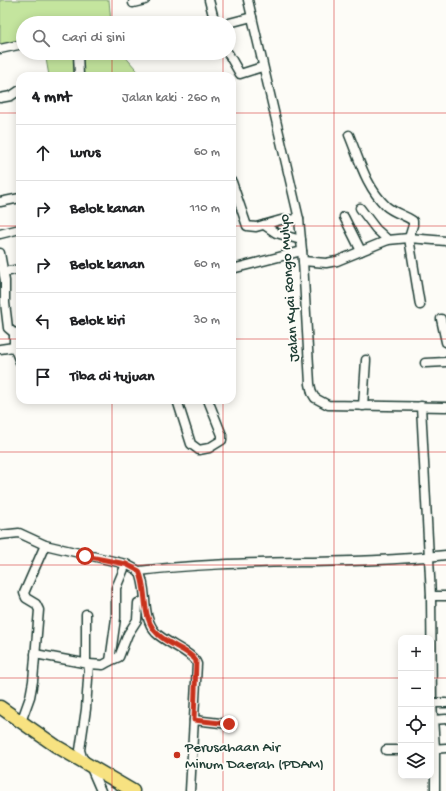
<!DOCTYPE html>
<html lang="id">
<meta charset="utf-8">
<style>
body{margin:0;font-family:"Gochi Hand",sans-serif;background:#f2f2f2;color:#202124}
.controls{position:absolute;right:12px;bottom:12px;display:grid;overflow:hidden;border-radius:8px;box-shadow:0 2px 10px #0003}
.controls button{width:36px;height:36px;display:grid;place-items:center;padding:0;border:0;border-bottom:1px solid #e0e0e0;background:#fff;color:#202124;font:20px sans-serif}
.stop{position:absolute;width:12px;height:12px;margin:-9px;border:3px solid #c8321e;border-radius:50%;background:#fff}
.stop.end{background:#c8321e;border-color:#fff;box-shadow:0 1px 4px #0008}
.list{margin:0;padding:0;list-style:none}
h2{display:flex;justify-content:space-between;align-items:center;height:52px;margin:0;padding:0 16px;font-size:17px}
h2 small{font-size:13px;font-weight:400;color:#757577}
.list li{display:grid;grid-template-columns:26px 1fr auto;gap:12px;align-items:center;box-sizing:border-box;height:56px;padding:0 16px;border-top:1px solid #e0e0e0}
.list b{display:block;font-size:15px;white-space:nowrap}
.list em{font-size:13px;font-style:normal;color:#757577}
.icon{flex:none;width:22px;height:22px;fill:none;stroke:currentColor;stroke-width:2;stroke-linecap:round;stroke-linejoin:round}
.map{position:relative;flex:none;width:446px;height:791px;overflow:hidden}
.search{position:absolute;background:#fff;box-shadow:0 2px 10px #0003;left:16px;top:16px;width:220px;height:44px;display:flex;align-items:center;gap:10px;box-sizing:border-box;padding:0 14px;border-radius:22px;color:#757577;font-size:15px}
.panel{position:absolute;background:#fff;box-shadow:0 2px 10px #0003;left:16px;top:72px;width:220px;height:332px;border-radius:12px}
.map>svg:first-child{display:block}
</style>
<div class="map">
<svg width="446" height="791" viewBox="0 0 446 791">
<rect width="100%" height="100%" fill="#fdfcf7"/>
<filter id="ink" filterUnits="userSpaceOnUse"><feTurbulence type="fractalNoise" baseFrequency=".025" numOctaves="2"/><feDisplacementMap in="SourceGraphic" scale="8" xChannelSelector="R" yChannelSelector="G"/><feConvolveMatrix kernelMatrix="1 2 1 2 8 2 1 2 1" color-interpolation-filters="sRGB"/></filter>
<g filter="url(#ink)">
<g fill="#c4e59e" stroke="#729169">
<path d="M0 0H109L111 23H23V43L0 48Z"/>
<path d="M45 53H122L142 76H49Z"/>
</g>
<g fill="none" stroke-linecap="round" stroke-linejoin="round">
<defs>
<g id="minor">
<path d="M209 0 215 23"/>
<path d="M248 0 299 219 303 261 310 384 312 393 315 398 328 405 446 407"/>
<path d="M133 3 145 0"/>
<path d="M229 23 252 17"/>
<path d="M0 49 23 44"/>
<path d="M78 53 79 76"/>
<path d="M228 53 240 74 262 67"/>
<path d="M0 98 11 96 20 90"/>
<path d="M349 135C359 159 366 187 386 206 394 213 405 215 413 221V225L409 238 420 305"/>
<path d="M232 182 247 226 256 227 281 220 299 219"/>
<path d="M0 202 20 198"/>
<path d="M360 208 376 229 388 240"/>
<path d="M344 217 361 251"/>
<path d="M264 225 276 233 301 240"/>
<path d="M0 234 20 229"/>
<path d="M0 253 5 281V303L8 328 14 333 20 332"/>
<path d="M303 261 326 263 337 261 388 240 409 238 446 241"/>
<path d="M232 269 302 251"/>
<path d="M4 272 20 269"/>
<path d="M441 319 446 342"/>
<path d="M14 333V347L20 362"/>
<path d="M0 349 14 347"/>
<path d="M425 363 446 362"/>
<path d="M177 400 191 444 199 450 209 448 222 440V435L208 400"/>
<path d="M363 406 366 360"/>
<path d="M421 406 431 596 432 703 435 748V791"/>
<path d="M0 535 19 533 45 545 126 564 139 571C149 590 140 615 156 633 166 643 194 653 197 664L190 791"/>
<path d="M139 571C241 558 344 566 446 555"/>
<path d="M431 596H446"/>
<path d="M35 654 89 664 103 665 110 661 116 618V588L126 564"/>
<path d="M110 661 119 657 128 634 137 620 138 603 144 601"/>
<path d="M86 663V614"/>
<path d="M89 664 86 709 80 750 82 757 91 768 101 791"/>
<path d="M432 703H446"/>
<path d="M194 720 229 724"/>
<path d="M433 720 446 719"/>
<path d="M21 722 30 697 33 681 39 610 36 604 26 598 24 593 45 545"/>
<path d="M431 749 446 748"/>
<path d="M386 750H401"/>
</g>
<path id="highway" d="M0 707 56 746 133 791"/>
</defs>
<use href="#minor" stroke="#1f3d34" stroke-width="11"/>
<use href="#highway" stroke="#1f3d34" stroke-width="15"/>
<use href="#minor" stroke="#fdfcf7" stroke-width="8"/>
<use href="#highway" stroke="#f7e281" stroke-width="12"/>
</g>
</g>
<g fill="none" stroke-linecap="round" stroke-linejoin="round" filter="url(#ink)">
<path stroke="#c8321e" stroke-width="5" d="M85 556 126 564 139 571C148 590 141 612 154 630 165 645 189 649 196 661L194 720 229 724"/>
</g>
<path fill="none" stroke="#d62828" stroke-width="1" stroke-opacity="0.55" d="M112 0V23M223 0V23M334 0V791M112 53V76M223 53V76M0 113H20M232 113H446M0 226H20M232 226H446M0 339H20M232 339H446M112 400V791M223 400V791M0 452H446M0 565H446M0 678H401M431 678H446"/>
<circle fill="#c8321e" stroke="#fdfcf7" stroke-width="1.5" cx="177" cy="755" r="4"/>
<g text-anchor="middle" stroke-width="3.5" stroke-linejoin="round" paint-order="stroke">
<g font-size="15" fill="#1f3d34" stroke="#fdfcf7">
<text transform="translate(288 288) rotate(-94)" y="5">Jalan Kyai Rongo Mulyo</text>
</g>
<g font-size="15" fill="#1f3d34" stroke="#fdfcf7" text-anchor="start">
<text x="185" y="751">Perusahaan Air<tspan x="185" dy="17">Minum Daerah (PDAM)</tspan></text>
</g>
</g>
</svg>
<div class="controls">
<button>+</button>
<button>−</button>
<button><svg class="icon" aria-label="locate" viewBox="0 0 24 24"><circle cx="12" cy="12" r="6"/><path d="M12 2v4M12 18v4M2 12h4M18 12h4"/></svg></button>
<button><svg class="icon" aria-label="layers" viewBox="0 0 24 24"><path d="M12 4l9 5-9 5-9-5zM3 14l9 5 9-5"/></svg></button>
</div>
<div class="stop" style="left:85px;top:556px"></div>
<div class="stop end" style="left:229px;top:724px"></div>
<div class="search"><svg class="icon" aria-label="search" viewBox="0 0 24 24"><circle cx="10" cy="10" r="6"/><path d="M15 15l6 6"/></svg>Cari di sini</div>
<section class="panel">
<h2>4 mnt<small>Jalan kaki · 260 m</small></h2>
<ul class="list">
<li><svg class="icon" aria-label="ahead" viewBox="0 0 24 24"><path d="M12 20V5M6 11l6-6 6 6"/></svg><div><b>Lurus</b></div><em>60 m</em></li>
<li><svg class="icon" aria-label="right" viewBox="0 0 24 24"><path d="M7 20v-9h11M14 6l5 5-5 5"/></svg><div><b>Belok kanan</b></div><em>110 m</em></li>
<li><svg class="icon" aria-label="right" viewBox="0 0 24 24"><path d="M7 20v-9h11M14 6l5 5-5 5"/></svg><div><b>Belok kanan</b></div><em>60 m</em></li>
<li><svg class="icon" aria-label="left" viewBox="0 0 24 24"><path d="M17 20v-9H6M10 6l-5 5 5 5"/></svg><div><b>Belok kiri</b></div><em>30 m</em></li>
<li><svg class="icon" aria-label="arrive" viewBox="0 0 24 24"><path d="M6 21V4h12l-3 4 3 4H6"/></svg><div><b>Tiba di tujuan</b></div></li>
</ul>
</section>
</div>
